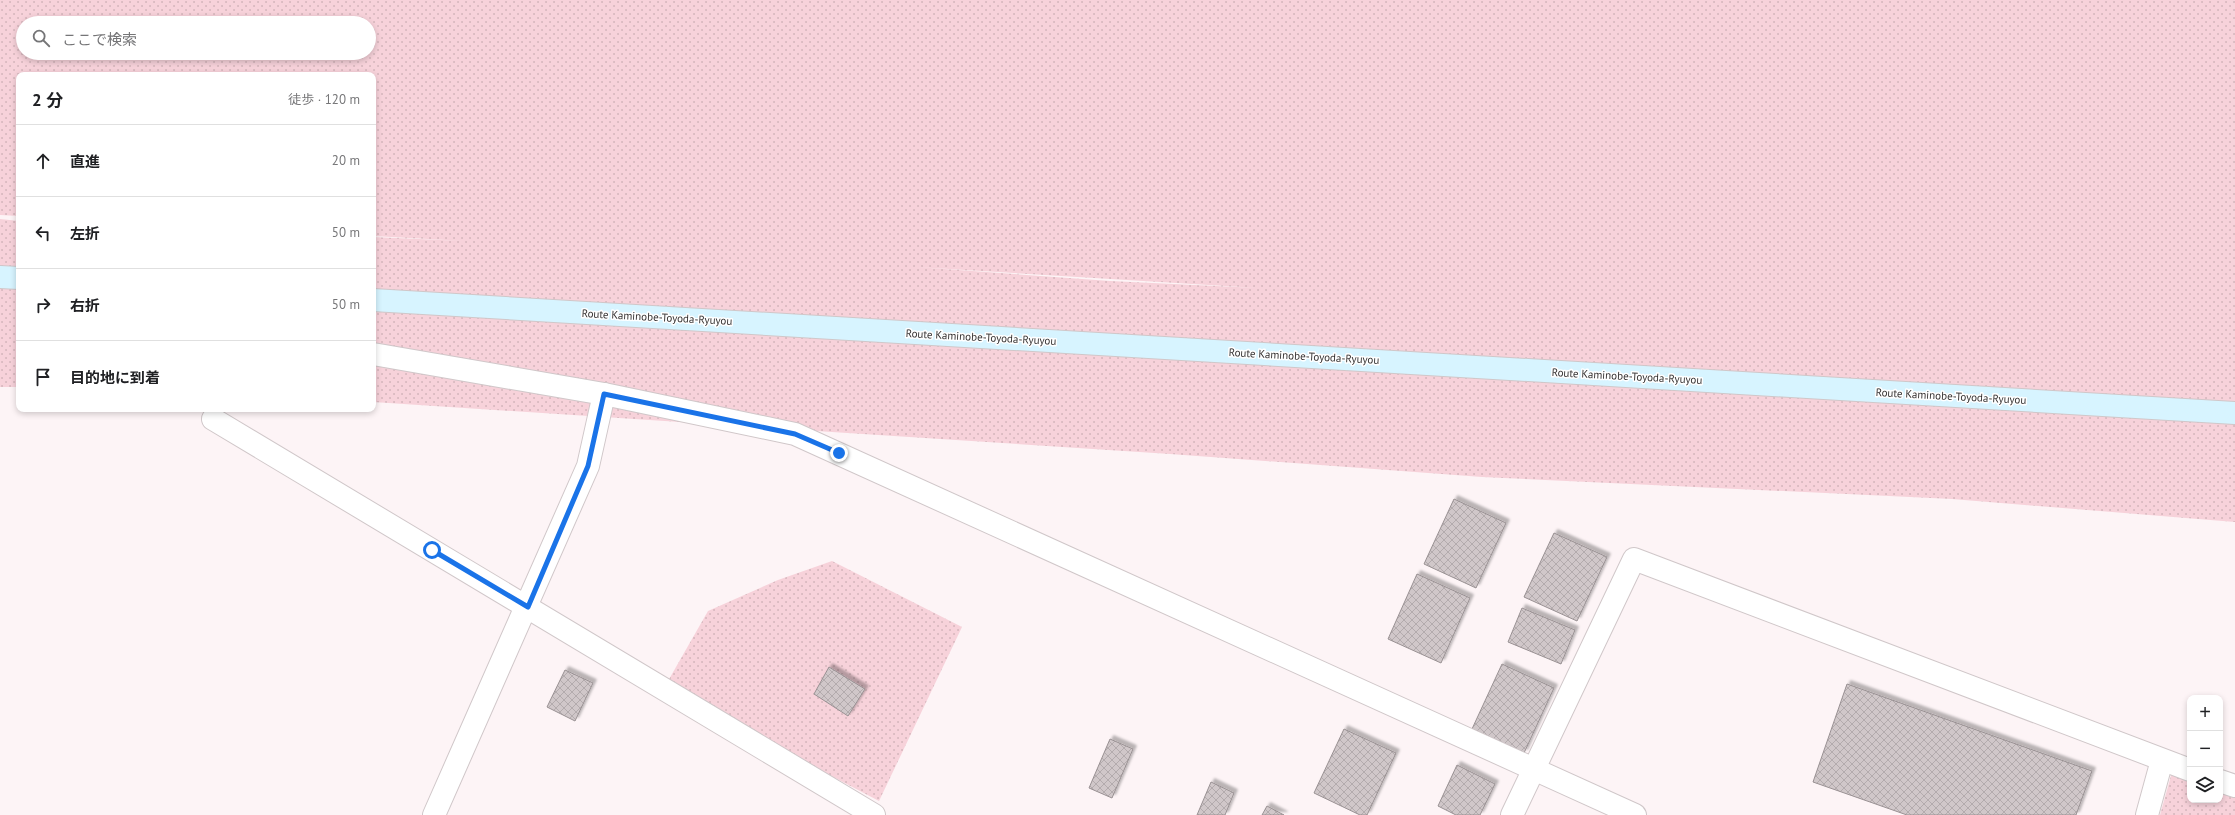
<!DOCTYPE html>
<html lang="ja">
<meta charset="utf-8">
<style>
body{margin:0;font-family:"PT Sans","Noto Sans JP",sans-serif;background:#f2f2f2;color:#202124}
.controls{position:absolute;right:12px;bottom:12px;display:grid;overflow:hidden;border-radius:8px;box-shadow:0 2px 6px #0003}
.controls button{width:36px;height:36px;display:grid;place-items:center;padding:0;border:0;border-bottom:1px solid #e0e0e0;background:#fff;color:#202124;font:20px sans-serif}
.stop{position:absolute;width:12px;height:12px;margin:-9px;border:3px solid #1a73e8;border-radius:50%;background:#fff}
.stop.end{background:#1a73e8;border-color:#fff;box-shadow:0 1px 4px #0008}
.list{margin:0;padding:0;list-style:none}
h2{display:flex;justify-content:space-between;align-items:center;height:52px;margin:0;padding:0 16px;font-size:17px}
h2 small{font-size:13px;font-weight:400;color:#757577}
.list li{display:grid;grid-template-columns:26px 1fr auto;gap:12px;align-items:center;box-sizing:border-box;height:72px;padding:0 16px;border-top:1px solid #e0e0e0}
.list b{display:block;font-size:15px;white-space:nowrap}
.list em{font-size:13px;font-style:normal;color:#757577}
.icon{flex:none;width:22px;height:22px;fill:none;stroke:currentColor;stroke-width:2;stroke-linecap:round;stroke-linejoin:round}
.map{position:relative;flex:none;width:2235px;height:815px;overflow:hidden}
.search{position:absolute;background:#fff;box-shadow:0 2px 6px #0003;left:16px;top:16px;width:360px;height:44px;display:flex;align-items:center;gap:10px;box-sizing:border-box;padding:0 14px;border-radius:22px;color:#757577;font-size:15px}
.panel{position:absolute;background:#fff;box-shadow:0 2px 6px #0003;left:16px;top:72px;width:360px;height:340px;border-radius:8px}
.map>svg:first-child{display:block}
</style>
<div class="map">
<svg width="2235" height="815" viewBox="0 0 2235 815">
<defs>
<pattern id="grass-dots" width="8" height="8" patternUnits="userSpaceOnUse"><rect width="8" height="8" fill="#f7d2da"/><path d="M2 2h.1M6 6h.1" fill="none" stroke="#d4b5bb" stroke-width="1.8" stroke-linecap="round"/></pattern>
<pattern id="building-cross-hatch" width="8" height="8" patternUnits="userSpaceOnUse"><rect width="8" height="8" fill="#d0c7c9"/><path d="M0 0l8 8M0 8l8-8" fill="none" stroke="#b3abad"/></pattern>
<filter id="shadow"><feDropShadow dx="3.5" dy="-3.5" stdDeviation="1" flood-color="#0004"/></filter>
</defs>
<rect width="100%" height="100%" fill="#fdf4f6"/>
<g fill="url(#grass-dots)" fill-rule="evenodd">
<path d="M0 0H2235V522L1952 499 1482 477 1170 454 373 402V237L464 241 373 236V75H19V216L0 215ZM23 23H369V53H23ZM916 267 1258 288 1110 281Z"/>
<path d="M0 219 19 221V387H0Z"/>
<path d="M832 561 962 627 879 801 664 688 708 611 778 580Z"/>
<path d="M2174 765 2190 770V800H2220V782L2235 787V815H2160Z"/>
</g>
<g fill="url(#building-cross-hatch)" stroke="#999193" filter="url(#shadow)">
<path d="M1454 499 1506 523 1476 588 1424 564Z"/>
<path d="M1554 533 1607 557 1577 621 1524 597Z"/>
<path d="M1417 574 1470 598 1441 663 1388 639Z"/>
<path d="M1522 608 1575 630 1561 664 1508 642Z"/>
<path d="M1502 664 1554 688 1524 753 1472 729Z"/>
<path d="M829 667 865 689 848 716 814 694Z"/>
<path d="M565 670 593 683 575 721 547 707Z"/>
<path d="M1847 684 2092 771 2076 815H1907L1813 782Z"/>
<path d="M1344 729 1396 753 1367 815H1360L1314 793Z"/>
<path d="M1110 739 1133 749 1112 798 1089 788Z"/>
<path d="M1457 765 1495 784 1480 815H1456L1438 806Z"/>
<path d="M1211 782 1234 793 1225 815H1197Z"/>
<path d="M1267 806 1284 815H1262Z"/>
</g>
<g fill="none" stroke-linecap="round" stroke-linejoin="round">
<defs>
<g id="minor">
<path d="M213 419 874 815"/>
<path d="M2220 781 2235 786"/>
<path d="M1512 815 1634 559 2190 770"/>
<path d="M2147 815 2162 760"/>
</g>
<g id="tertiary">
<path d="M373 354 604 394 795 434 1635 815"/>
<path d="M434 815 588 466 604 394"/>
</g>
<g id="secondary">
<path d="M0 277 19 278"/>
<path d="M373 300 2235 413"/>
</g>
</defs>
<use href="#minor" stroke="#d0c7c9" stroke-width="24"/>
<use href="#tertiary" stroke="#d0c7c9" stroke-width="24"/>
<use href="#secondary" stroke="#d0c7c9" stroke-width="24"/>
<use href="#minor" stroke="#fff" stroke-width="22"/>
<use href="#tertiary" stroke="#fff" stroke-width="22"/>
<use href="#secondary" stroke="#d7f4ff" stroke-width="22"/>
</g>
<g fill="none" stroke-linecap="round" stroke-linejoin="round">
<path stroke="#1a73e8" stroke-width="5" d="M432 550 528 607 588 466 604 394 795 434 839 453"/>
</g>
<g text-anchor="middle" stroke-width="3" stroke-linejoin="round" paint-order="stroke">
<g font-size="11" fill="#333030" stroke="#fff">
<text transform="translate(657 317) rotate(3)" y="4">Route Kaminobe-Toyoda-Ryuyou</text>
<text transform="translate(981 337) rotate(3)" y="4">Route Kaminobe-Toyoda-Ryuyou</text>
<text transform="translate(1304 356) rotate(3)" y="4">Route Kaminobe-Toyoda-Ryuyou</text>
<text transform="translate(1627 376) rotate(3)" y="4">Route Kaminobe-Toyoda-Ryuyou</text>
<text transform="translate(1951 396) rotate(3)" y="4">Route Kaminobe-Toyoda-Ryuyou</text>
</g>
</g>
</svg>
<div class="controls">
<button>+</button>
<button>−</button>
<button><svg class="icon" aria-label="layers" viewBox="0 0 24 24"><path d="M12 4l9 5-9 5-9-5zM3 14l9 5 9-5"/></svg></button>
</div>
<div class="stop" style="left:432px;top:550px"></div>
<div class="stop end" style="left:839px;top:453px"></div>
<div class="search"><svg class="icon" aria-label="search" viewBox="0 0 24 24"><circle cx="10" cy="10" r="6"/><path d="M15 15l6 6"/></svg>ここで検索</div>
<section class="panel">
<h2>2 分<small>徒歩 · 120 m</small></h2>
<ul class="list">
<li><svg class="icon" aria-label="ahead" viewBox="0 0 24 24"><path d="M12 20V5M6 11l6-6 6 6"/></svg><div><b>直進</b></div><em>20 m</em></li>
<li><svg class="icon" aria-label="left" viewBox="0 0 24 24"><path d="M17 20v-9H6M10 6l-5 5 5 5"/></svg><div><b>左折</b></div><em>50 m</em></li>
<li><svg class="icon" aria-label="right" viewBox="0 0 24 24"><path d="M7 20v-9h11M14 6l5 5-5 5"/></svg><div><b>右折</b></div><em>50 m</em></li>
<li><svg class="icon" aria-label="arrive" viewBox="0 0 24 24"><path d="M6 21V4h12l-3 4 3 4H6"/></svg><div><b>目的地に到着</b></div></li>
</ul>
</section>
</div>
